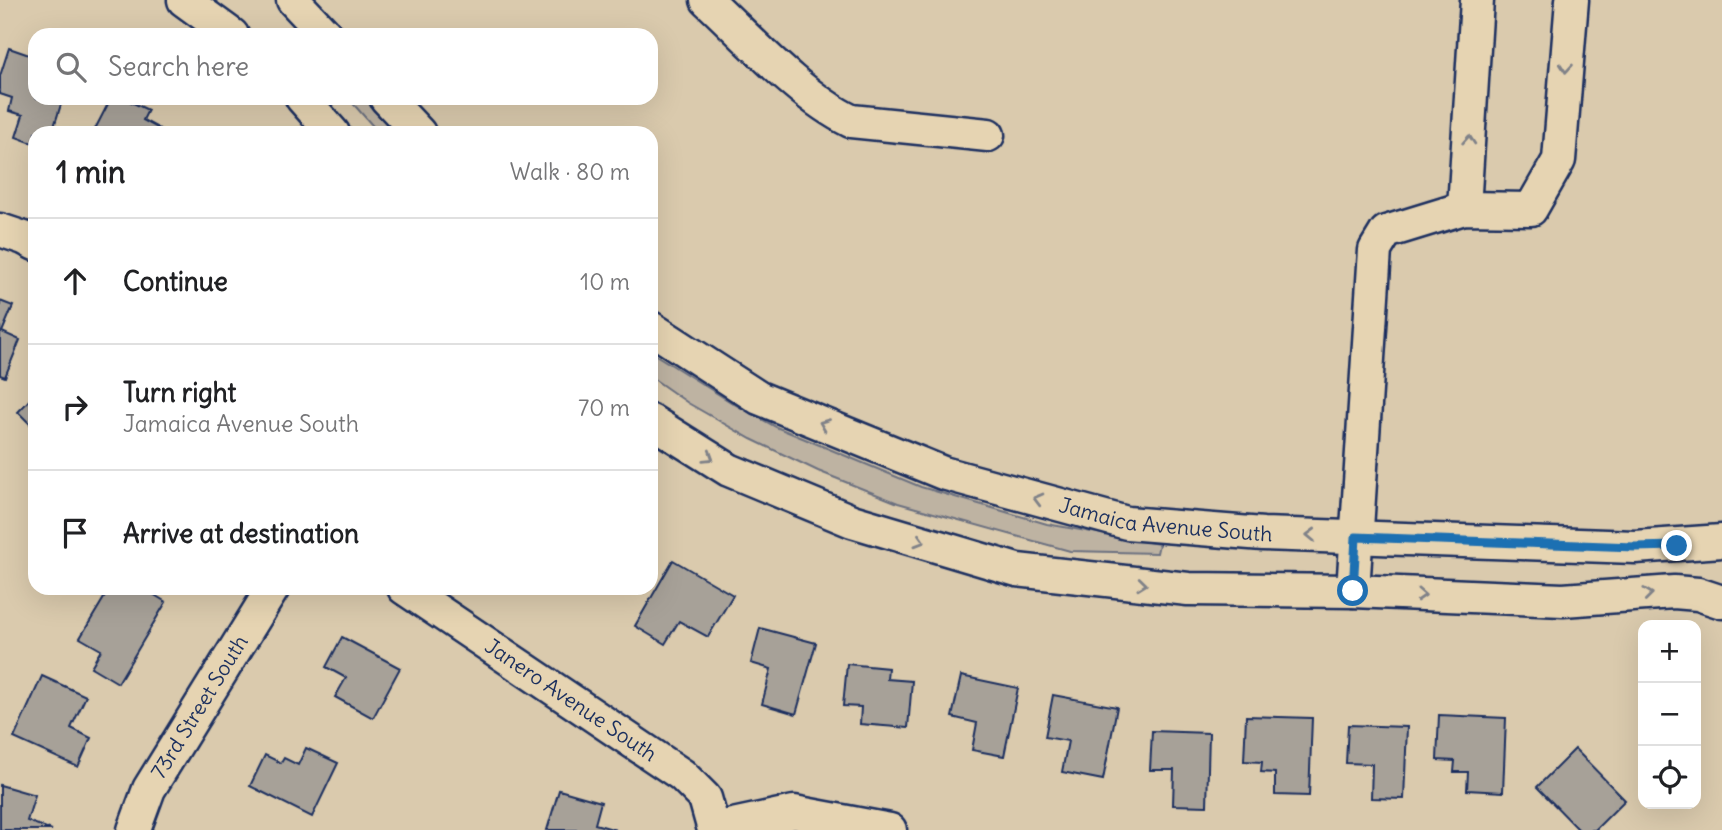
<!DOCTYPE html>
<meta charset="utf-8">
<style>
body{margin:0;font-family:Delius,sans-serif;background:#f6f6f6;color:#202124}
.controls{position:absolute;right:21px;bottom:21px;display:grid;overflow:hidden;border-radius:14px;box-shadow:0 7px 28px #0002}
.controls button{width:63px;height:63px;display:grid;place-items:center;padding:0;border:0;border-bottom:2px solid #e0e0e0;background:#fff;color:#202124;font:35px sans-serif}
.stop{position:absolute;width:21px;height:21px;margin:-16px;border:5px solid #1f6fb2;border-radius:50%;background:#fff}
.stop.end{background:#1f6fb2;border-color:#fff;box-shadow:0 2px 7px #0008}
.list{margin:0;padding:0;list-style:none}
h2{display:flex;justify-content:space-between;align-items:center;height:91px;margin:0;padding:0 28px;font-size:30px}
h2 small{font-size:23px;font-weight:400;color:#757577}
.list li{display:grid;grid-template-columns:46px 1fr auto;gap:21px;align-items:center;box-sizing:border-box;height:126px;padding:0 28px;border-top:2px solid #e0e0e0}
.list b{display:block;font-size:26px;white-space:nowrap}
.list p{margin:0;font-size:23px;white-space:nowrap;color:#757577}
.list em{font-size:23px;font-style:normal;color:#757577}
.icon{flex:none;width:38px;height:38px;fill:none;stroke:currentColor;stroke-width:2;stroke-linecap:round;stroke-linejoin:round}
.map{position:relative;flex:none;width:1722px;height:830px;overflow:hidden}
.search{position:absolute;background:#fff;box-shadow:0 7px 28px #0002;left:28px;top:28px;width:630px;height:77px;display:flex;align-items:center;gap:18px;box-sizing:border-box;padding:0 24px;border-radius:21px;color:#757577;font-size:26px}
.panel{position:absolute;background:#fff;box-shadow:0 7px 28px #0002;left:28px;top:126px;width:630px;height:469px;border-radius:21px}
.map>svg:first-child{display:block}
</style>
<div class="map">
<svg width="1722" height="830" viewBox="0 0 1722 830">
<rect width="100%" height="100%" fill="#dacaad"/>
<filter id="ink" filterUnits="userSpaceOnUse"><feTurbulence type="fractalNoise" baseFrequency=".0143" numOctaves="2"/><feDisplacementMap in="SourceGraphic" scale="14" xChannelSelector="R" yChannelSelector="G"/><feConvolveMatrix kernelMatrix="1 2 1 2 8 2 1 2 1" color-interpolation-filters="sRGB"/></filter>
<g filter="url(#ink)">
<g fill="#beb3a2" stroke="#6c7180" stroke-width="2">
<path d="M348 98H367L406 133H379Z"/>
<path d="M651 352 734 404 776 427 921 487 1047 524 1159 544 1157 553 1070 551 898 503 818 471 751 439 688 403 651 377Z"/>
</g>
<g fill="#a7a198" stroke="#1b2f5e" stroke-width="2">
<path d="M9 48 35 57V98H63L52 133H35V144L16 137 23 115 9 111 12 98 0 94V76Z"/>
<path d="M111 98H123L148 110 143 120 167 133H93Z"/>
<path d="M0 301 13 306 2 332 20 340 5 377 0 375Z"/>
<path d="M35 394V429L18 412Z"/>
<path d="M673 560 733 595 708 637 679 621 665 644 635 626Z"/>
<path d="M110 588H143L166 602 118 683 91 667 101 650 80 638Z"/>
<path d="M760 628 816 643 796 714 762 704 771 669 751 663Z"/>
<path d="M342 637 400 668 373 718 335 697 346 678 326 667Z"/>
<path d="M847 664 888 668 887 679 912 681 908 728 860 724 861 707 843 706Z"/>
<path d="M42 676 86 696 71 728 91 738 78 767 14 738Z"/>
<path d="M961 676 1018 688 1004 756 972 750 977 723 952 717Z"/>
<path d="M1053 695 1117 707 1103 780 1062 772 1068 741 1045 737Z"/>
<path d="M1439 715 1506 718 1503 792 1467 790 1468 772H1454L1455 761 1437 760Z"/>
<path d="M1246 716 1312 718 1309 796 1275 795V773L1261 772 1262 762 1244 761Z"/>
<path d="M1348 725 1407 727 1404 799 1371 798 1372 764 1346 763Z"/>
<path d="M1152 731 1209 733 1207 806 1173 805 1174 770H1150Z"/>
<path d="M306 748 338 763 312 817 250 786 265 755 281 763 284 758 298 765Z"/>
<path d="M1575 749 1625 800 1595 830H1579L1537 787Z"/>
<path d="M0 785 35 795 27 821 52 830H0Z"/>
<path d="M559 790 601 802 595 824 616 830H547Z"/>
</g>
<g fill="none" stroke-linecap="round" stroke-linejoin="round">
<defs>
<g id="minor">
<path d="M184 0 232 35"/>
<path d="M293 0 326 35"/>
<path d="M707 0C748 38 801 97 851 121L988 135"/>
<path d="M302 98 333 133"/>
<path d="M386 98 419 133"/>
<path d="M1464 208 1477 0"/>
<path d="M0 230 24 238 35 244"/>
<path id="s1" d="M651 328 759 398 943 473 1127 523 1263 534 1635 547 1722 541"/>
<path d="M651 421 729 470 852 521 1017 570 1188 589 1353 591 1563 600 1674 592 1698 594 1722 602"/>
<path id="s2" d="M404 588 682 775 705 798 714 830"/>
<path d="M1353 591 1375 250 1386 232 1464 208 1531 209 1559 160 1572 0"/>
<path d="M714 829 794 812 890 830"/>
<path id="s3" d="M134 830 149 789 273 588"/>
</g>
</defs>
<use href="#minor" stroke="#1b2f5e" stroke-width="37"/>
<use href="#minor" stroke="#e6d4b2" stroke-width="32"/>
</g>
<defs><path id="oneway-chevron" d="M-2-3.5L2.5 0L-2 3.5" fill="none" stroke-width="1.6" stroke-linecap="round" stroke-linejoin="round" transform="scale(1.75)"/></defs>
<g stroke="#808288">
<use href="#oneway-chevron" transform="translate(1566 68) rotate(95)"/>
<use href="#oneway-chevron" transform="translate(1469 140) rotate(-86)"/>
<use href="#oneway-chevron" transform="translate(824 424) rotate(-158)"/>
<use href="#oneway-chevron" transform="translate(709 457) rotate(32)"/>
<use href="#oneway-chevron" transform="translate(1038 499) rotate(-165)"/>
<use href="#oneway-chevron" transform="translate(1311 535) rotate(-178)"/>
<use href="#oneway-chevron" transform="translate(920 541) rotate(17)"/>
<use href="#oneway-chevron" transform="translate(1142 584) rotate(6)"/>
<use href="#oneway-chevron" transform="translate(1648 594) rotate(-7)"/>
<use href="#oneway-chevron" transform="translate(1421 595) rotate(3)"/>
</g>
</g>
<g fill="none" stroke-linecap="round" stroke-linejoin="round" filter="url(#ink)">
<path stroke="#1f6fb2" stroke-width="9" d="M1353 591 1356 537 1635 547 1677 546"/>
</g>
<g text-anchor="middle" stroke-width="6" stroke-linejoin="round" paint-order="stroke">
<g font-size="21" fill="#1b2f5e" stroke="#e6d4b2">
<text dy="7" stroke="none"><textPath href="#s1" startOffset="556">Jamaica Avenue South</textPath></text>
<text dy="7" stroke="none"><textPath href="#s2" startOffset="201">Janero Avenue South</textPath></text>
<text dy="7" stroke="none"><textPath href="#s3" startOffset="140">73rd Street South</textPath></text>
</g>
</g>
</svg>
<div class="controls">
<button>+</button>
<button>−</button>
<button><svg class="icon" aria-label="locate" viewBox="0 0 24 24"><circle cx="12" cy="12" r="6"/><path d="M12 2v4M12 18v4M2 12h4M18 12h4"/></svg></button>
</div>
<div class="stop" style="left:1353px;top:591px"></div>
<div class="stop end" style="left:1677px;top:546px"></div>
<div class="search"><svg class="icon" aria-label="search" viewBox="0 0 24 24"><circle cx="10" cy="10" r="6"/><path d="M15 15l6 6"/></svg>Search here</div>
<section class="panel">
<h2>1 min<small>Walk · 80 m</small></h2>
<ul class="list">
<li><svg class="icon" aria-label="ahead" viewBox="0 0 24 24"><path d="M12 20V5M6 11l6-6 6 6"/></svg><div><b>Continue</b></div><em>10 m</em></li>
<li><svg class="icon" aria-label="right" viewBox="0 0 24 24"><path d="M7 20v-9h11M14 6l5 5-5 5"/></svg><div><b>Turn right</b><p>Jamaica Avenue South</p></div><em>70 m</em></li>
<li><svg class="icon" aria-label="arrive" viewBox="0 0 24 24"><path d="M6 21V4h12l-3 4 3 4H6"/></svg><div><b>Arrive at destination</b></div></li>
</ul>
</section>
</div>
